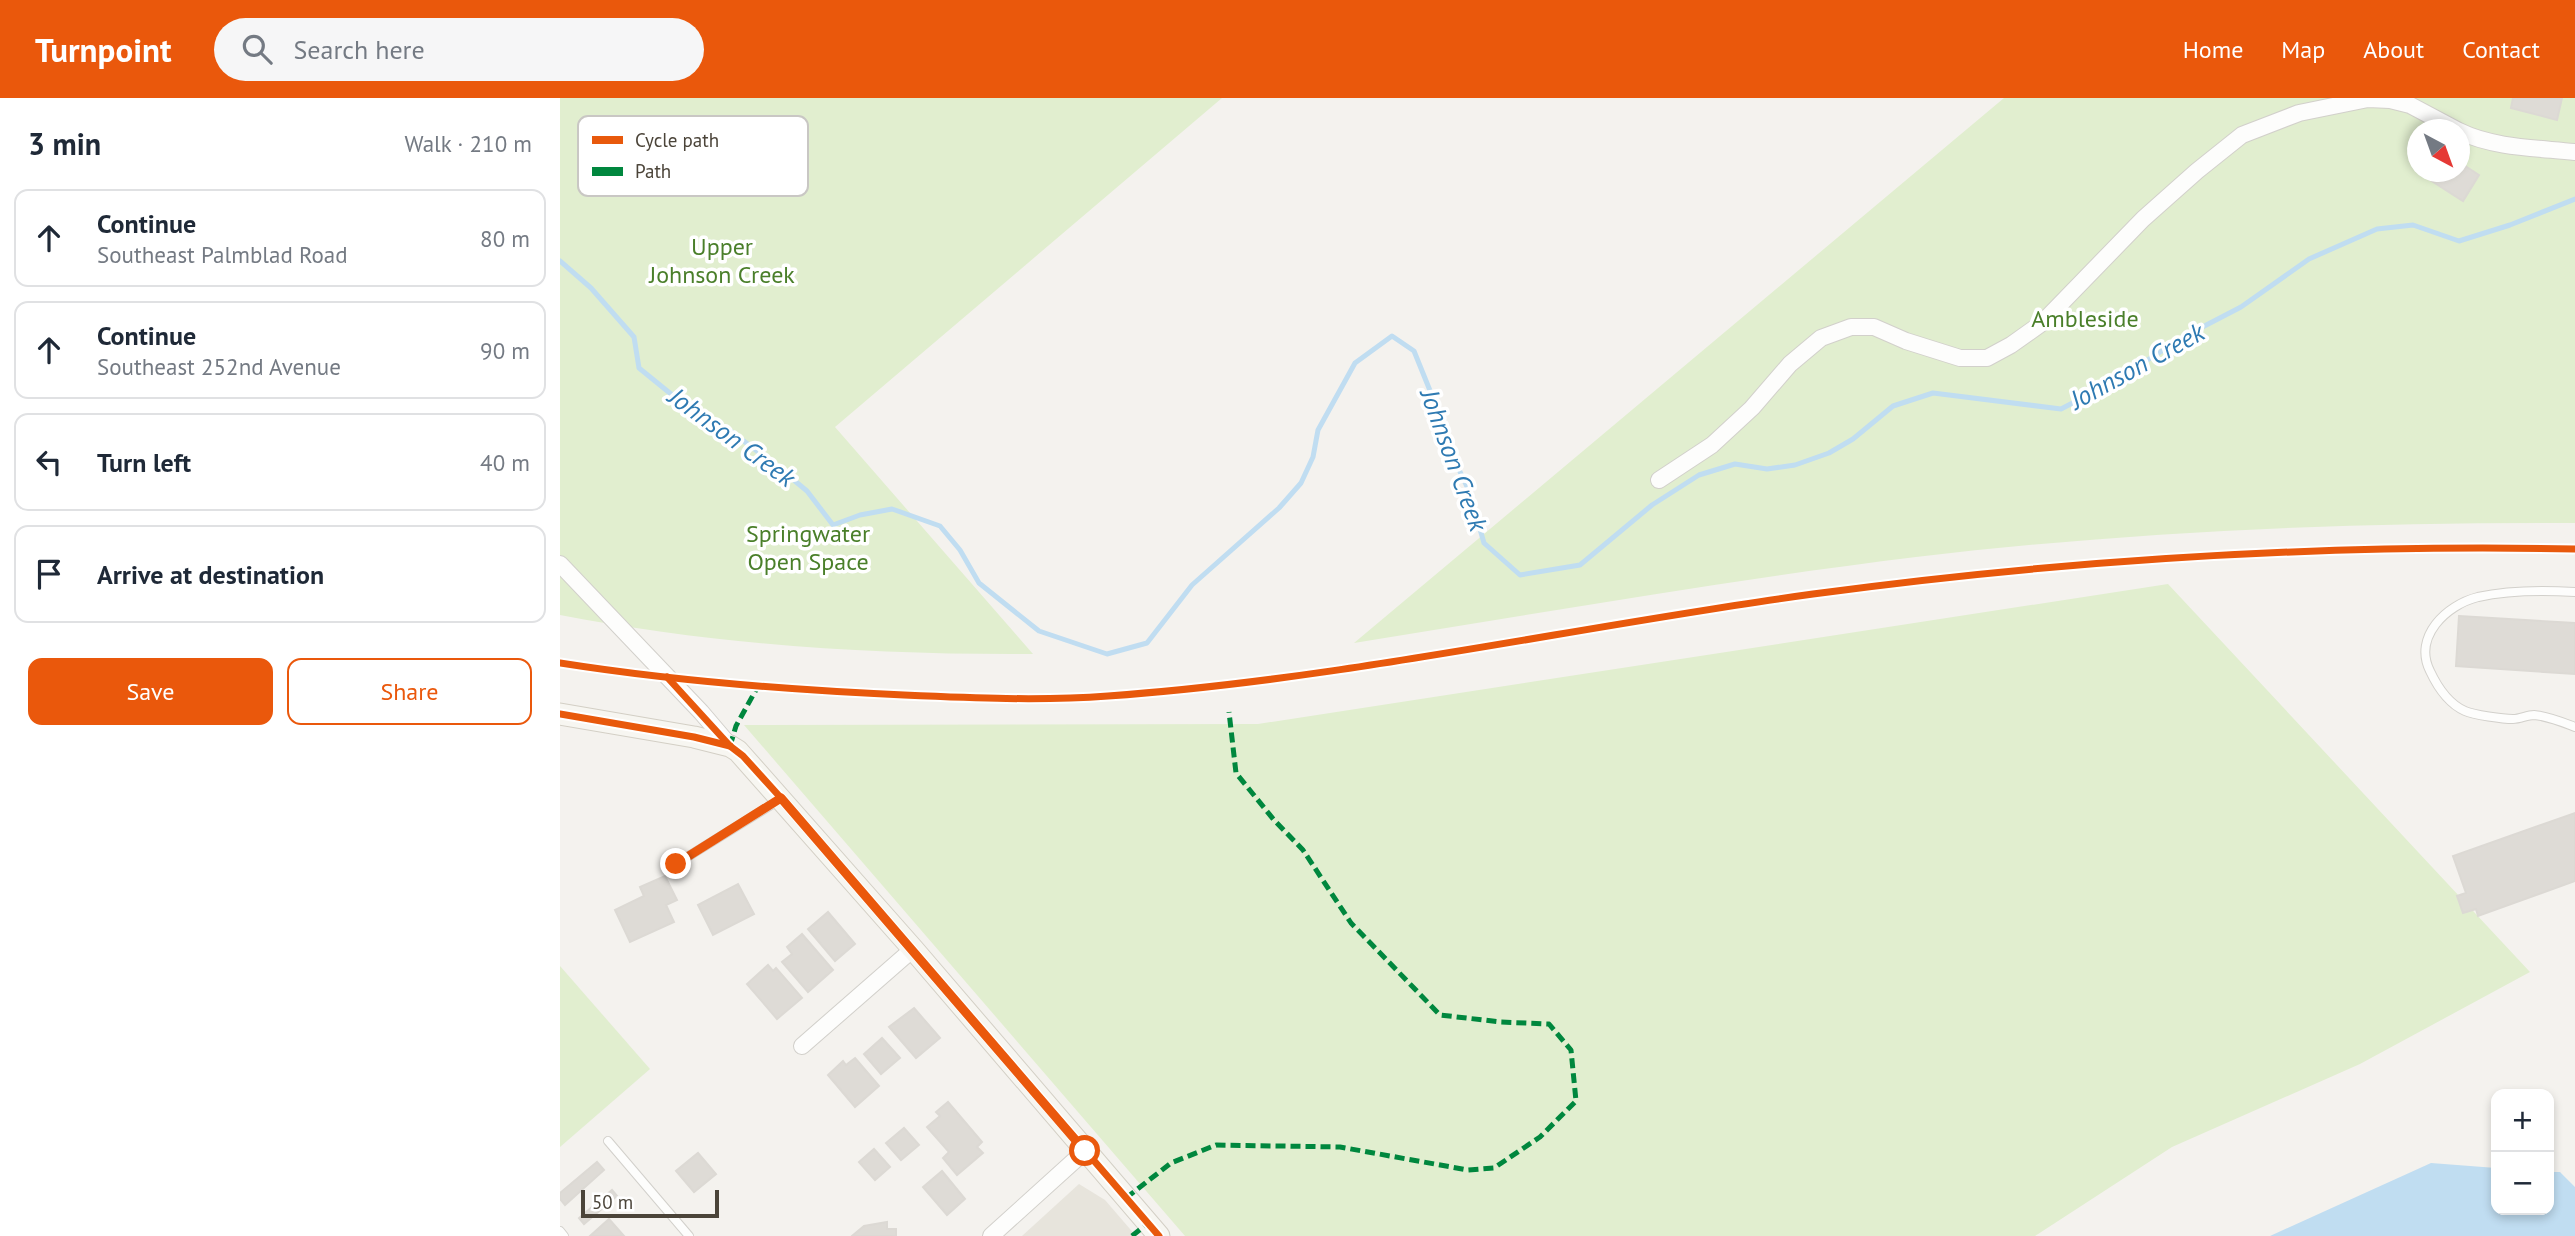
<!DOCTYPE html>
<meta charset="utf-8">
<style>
body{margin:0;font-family:"PT Sans",sans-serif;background:#f6f6f7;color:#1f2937}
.controls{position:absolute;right:21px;bottom:21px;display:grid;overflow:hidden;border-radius:14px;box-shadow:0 4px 10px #0003}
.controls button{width:63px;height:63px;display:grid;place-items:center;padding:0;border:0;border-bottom:2px solid #e0e1e3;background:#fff;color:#1f2937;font:35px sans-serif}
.compass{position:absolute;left:1847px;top:21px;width:63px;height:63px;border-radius:50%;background:#fff;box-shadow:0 4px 10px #0003;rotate:139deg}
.scale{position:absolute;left:21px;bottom:18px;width:138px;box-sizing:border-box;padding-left:7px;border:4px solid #4b4439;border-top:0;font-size:19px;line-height:24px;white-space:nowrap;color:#4b4439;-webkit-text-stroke:5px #fff;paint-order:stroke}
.stop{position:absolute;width:21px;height:21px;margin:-16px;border:5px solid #ea580c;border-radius:50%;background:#fff}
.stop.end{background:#ea580c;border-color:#fff;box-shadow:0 2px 7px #0008}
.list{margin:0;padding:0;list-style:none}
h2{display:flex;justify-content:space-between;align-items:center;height:91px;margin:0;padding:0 28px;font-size:30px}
h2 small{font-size:23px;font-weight:400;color:#747a83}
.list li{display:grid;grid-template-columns:46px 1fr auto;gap:21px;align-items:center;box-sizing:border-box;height:98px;margin:0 14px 14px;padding:0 14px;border:2px solid #e0e1e3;border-radius:14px}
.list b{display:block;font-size:26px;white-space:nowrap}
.list p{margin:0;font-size:23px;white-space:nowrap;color:#747a83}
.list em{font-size:23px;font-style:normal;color:#747a83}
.actions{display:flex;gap:14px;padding:21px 28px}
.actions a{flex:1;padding:16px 0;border:2px solid #ea580c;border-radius:14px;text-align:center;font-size:24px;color:#ea580c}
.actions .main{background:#ea580c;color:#fff}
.icon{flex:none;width:38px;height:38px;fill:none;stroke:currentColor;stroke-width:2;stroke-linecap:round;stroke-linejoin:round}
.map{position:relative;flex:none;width:2015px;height:1138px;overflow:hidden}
header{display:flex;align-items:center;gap:42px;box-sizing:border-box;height:98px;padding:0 35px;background:#ea580c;color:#fff}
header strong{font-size:33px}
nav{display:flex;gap:38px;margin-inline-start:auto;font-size:24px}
.search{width:490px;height:63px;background:#f6f6f7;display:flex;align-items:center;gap:18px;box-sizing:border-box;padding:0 24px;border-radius:38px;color:#747a83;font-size:26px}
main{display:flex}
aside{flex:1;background:#fff}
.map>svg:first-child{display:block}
</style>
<header>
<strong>Turnpoint</strong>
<div class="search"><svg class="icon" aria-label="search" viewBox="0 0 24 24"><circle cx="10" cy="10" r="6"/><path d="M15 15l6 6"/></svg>Search here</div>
<nav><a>Home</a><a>Map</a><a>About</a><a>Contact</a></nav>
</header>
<main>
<aside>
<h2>3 min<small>Walk · 210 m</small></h2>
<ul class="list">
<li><svg class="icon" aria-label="ahead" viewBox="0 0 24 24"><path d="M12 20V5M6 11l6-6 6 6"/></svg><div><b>Continue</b><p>Southeast Palmblad Road</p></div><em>80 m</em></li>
<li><svg class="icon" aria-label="ahead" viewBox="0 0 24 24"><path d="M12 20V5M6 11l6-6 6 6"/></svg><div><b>Continue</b><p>Southeast 252nd Avenue</p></div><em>90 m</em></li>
<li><svg class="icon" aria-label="left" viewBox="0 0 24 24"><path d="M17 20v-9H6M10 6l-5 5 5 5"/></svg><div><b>Turn left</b></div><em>40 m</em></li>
<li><svg class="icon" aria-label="arrive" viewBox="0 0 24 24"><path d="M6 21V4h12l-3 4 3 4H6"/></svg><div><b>Arrive at destination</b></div></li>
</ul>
<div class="actions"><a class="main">Save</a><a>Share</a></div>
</aside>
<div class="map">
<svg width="2015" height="1138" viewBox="0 0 2015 1138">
<rect width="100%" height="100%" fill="#f4f2ee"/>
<path fill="#e7e4dc" d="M519 1086 545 1102 576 1138H462Z"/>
<g fill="#e1eecf" fill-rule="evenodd">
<path d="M0 0H662L275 329 473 556C314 557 156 547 0 517Z"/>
<path d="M1444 0H2015V425C1795 424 1575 433 1356 459 1168 482 981 515 794 545ZM1857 32H1899V74H1857Z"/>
<path d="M1608 486 1970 874 1800 966 1612 1049 1475 1138H625L184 627 698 626Z"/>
<path d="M0 868 90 971 0 1049Z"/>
</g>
<path fill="#c0ddf1" d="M1871 1065 1936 1070V1112H1989V1074H2000L2015 1089V1138H1710Z"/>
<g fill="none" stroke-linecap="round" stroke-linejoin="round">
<path stroke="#c0ddf1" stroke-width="5" d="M0 163 31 190 74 239 79 270 138 318 168 331 218 369 247 393 273 427 300 417 332 411 380 428 400 452 419 485 479 533 547 556 587 545 632 487 719 410 741 385 753 359 758 332 795 265 832 238 854 253 875 305 888 348 909 393 924 445 960 477 1020 467 1092 407 1139 377 1175 366 1207 371 1235 367 1269 355 1293 341 1333 308 1373 295 1501 311 1549 286 1629 236 1681 209 1749 161 1817 131 1853 127 1899 143 1950 127 2015 101"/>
</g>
<g fill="#dedbd6" stroke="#dcd9d4" stroke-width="2">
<path d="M1953 0H2002L1997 22 1951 10Z"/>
<path d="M1899 64 1919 77 1903 103 1864 78 1867 74H1899Z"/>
<path d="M1899 518 2015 525V576L1896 568Z"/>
<path d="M2015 715V783L1918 818 1916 811 1903 815 1897 798 1906 795 1893 758Z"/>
<path d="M105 778 117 802 106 807 114 824 70 844 55 812 84 798 80 789Z"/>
<path d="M178 786 194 816 153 837 138 807Z"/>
<path d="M268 814 295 846 275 863 248 831Z"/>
<path d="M242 836 273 872 248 894 222 864 232 856 227 849Z"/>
<path d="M208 867 213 873 216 870 242 900 217 921 187 886Z"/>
<path d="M354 910 380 940 356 960 329 929Z"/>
<path d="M322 940 340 960 321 976 304 956Z"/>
<path d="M295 960 319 988 295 1009 268 977 283 963 286 967Z"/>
<path d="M388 1004 422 1044 417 1049 423 1055 397 1077 383 1060 389 1054 367 1029 380 1018 376 1014Z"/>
<path d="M344 1030 359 1047 341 1062 326 1045Z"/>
<path d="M314 1051 330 1069 315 1082 299 1064Z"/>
<path d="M138 1055 156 1076 134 1094 116 1073Z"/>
<path d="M37 1064 44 1072 5 1107 0 1101V1095Z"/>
<path d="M382 1073 405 1101 387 1117 363 1089Z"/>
<path d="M52 1092 57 1098 24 1126 19 1120Z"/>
<path d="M49 1121 64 1138H30Z"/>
<path d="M327 1124V1131H336V1138H292L304 1128Z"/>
</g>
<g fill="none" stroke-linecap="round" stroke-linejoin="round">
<defs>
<g id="lane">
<path d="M2015 494C1983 492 1949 492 1918 499 1886 507 1853 539 1870 573 1877 588 1889 606 1905 613 1914 617 1943 621 1953 621 1960 621 1967 617 1974 617 1988 618 2002 624 2015 629"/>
<path d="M116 766 219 702"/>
<path d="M48 1043 129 1138"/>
<path d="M0 1133 4 1138"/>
</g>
<g id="street">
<path d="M1899 33C1933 50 1978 50 2015 54"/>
<path d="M1099 382 1152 347 1192 310 1230 266 1261 240 1291 229H1314L1346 243 1400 260H1427L1451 247 1482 225 1583 121 1637 73 1682 37 1739 15 1808 1 1830 2 1850 7 1897 32"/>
<path d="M0 466 141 614 170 648"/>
<path d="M242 948 353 851"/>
<path d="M431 1138 525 1053"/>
</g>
<path id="secondary" d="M0 616 134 639 170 648 178 653 353 851 599 1138"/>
</defs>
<use href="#lane" stroke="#d2d0cb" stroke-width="10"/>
<use href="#street" stroke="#d2d0cb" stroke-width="18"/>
<use href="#secondary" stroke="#d3cfc5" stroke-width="23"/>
<use href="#lane" stroke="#fdfdfc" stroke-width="8"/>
<use href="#street" stroke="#fdfdfc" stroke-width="16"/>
<use href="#secondary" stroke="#f7f6f1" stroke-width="21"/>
<g stroke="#00873e" stroke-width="5" stroke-dasharray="10 5" stroke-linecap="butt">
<path d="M170 648 176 628 197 590"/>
<path d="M566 1100 611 1065 656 1047 780 1049 908 1072 934 1070 980 1039 1016 1003 1011 952 989 926 941 924 880 917 791 825 743 752 714 722 676 675 669 614"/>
<path d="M572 1138 588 1125"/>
</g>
<defs>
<g id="cycleway">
<path d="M0 565C114 583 229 592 344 597 412 600 481 603 548 598 785 581 1018 528 1253 496 1505 462 1761 446 2015 451"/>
<path d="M107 579 170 648 183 658 221 700 599 1138"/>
<path d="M0 616 134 639 170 648"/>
</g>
</defs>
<use href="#cycleway" stroke="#fff" stroke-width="11"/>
<use href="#cycleway" stroke="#e8590c" stroke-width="7"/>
</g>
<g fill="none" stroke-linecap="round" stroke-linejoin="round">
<path stroke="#ea580c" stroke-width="9" d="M116 766 221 700 525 1053"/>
</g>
<g text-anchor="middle" stroke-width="7" stroke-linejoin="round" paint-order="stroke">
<g font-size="24" fill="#4a7f2a" stroke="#fff">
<text x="162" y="157">Upper<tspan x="162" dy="28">Johnson Creek</tspan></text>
<text x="1525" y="229">Ambleside</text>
<text x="248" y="444">Springwater<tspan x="248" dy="28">Open Space</tspan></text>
</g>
<g font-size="26" font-style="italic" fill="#2e7ab2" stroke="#fff">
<text transform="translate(1577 268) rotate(-29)" y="9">Johnson Creek</text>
<text transform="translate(172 339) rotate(36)" y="9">Johnson Creek</text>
<text transform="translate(894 362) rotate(70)" y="9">Johnson Creek</text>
</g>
</g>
<rect x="18" y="18" width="230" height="80" rx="10" fill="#fff" stroke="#c9c7c4" stroke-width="2"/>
<rect x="32" y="38" width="31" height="8" fill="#e8590c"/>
<rect x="32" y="69" width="31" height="9" fill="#00873e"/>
<g font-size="19" fill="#4b4439">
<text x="75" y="49">Cycle path</text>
<text x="75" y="80">Path</text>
</g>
</svg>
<div class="controls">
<button>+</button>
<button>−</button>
</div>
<svg class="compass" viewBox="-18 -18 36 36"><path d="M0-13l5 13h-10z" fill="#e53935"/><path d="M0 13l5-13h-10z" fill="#747a83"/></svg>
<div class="scale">50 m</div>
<div class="stop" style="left:525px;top:1053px"></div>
<div class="stop end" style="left:116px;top:766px"></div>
</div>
</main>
